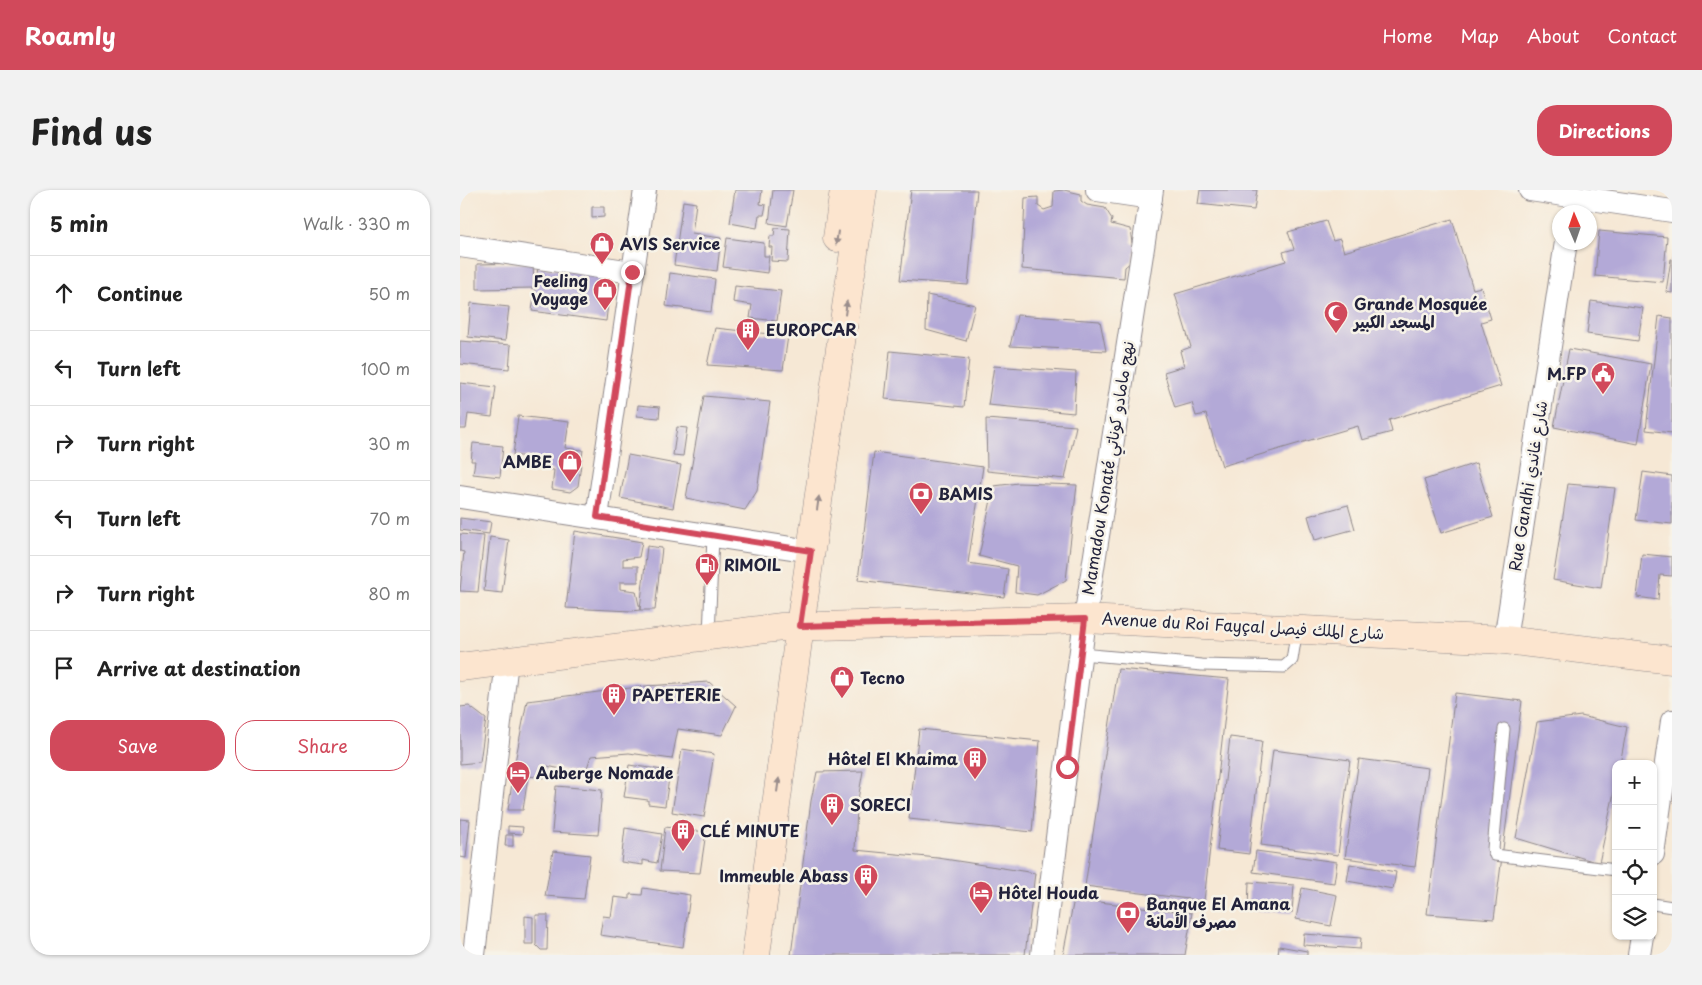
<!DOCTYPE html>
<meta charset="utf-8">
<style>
body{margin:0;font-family:"Playpen Sans","Playpen Sans Arabic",sans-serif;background:#f2f2f2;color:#222}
.controls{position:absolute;right:15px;bottom:15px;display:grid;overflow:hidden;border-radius:10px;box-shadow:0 1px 4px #0004}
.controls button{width:45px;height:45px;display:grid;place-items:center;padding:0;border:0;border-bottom:1px solid #e0e0e0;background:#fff;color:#222;font:25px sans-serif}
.compass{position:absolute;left:1092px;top:15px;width:45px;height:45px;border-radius:50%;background:#fff;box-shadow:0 1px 4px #0004;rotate:358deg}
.stop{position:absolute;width:15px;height:15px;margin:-11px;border:4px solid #d1495b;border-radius:50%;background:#fff}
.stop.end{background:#d1495b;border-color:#fff;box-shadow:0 1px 5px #0008}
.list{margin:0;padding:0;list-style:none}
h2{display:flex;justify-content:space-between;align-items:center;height:65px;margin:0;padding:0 20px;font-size:21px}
h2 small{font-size:16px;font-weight:400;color:#767676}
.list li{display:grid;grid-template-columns:32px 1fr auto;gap:15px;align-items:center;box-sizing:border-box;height:75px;padding:0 20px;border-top:1px solid #e0e0e0}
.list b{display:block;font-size:19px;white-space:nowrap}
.list em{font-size:16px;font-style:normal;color:#767676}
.actions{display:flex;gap:10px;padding:15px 20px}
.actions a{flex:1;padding:11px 0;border:1px solid #d1495b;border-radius:20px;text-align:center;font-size:18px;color:#d1495b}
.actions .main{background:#d1495b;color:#fff}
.icon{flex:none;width:28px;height:28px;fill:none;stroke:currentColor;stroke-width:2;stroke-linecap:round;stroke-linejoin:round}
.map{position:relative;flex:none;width:1212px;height:765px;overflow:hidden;border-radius:20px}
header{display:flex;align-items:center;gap:30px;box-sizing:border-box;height:70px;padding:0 25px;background:#d1495b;color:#fff}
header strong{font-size:24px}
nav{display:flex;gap:28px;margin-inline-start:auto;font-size:18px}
.intro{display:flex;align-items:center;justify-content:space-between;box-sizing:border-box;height:120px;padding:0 30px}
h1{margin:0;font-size:35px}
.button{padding:12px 22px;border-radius:20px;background:#d1495b;color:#fff;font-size:18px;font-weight:700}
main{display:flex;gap:30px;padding:0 30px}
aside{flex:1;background:#fff;border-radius:20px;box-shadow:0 1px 4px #0004}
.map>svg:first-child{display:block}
</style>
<header>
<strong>Roamly</strong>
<nav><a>Home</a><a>Map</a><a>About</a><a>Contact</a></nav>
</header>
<div class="intro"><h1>Find us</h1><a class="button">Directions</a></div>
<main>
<aside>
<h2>5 min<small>Walk · 330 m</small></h2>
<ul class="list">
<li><svg class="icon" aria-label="ahead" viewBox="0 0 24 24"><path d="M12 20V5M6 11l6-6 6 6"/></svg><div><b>Continue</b></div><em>50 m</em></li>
<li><svg class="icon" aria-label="left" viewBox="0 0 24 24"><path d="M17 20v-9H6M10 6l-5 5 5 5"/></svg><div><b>Turn left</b></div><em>100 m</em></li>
<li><svg class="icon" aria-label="right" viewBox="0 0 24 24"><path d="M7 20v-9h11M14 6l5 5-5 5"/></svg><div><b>Turn right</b></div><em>30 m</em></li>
<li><svg class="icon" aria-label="left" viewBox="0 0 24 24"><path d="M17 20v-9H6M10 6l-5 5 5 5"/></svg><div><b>Turn left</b></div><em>70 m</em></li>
<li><svg class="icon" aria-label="right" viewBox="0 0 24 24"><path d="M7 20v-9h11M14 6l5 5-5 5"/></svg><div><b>Turn right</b></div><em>80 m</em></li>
<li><svg class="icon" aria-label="arrive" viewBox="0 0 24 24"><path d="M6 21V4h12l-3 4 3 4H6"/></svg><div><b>Arrive at destination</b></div></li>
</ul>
<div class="actions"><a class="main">Save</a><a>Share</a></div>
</aside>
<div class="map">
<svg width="1212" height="765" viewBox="0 0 1212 765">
<rect width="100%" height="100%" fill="#f7f3e8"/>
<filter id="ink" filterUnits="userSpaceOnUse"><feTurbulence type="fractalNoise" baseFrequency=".02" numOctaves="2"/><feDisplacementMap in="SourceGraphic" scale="10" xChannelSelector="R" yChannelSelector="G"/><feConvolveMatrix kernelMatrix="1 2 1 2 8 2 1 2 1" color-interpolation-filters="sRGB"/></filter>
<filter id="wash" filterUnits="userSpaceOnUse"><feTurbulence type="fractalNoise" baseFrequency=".0096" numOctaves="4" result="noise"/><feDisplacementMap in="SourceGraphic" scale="20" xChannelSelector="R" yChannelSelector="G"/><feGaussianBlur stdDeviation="1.12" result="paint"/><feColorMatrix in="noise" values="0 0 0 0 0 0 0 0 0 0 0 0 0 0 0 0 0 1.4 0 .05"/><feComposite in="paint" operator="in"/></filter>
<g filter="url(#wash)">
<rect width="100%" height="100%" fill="#f6e8d5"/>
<g id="blocks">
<g fill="#b3a9d7">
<path d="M275 0H302L300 14 306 15 304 25H299L297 38 270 33Z"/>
<path d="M313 0H333L327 36 309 33Z"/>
<path d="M451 0H517L508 95 440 90Z"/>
<path d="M604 0 621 4V11L627 15 645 18 652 29 651 34 670 39 672 53 676 56 672 71 665 77 664 88 562 79 565 8 578 7V16L584 20 593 17 594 1Z"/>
<path d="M740 0H797L794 20 738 14Z"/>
<path d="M223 11 236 13 232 44 261 48 257 81 214 75Z"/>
<path d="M132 17H144V27L132 28Z"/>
<path d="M992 29 1013 99 1021 97 1031 129 1021 132 1041 196 929 230 932 242 902 250 898 236 762 276 746 224 736 226 732 213 715 218 704 182 724 176 720 161 731 157 715 104 826 71 823 62 834 59 828 42 866 31 873 51 880 49 884 62Z"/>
<path d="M315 38 330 39 328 72 311 71 312 57H309L310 46H314Z"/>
<path d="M1139 41 1207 47 1203 92 1135 86Z"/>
<path d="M267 48 304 53V66H309L307 83 263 77Z"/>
<path d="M1211 69H1212V103L1206 102Z"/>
<path d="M73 73 74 98 17 99V74Z"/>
<path d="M78 77 151 87 146 131 72 121Z"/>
<path d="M210 83 255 89 251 122 206 116Z"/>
<path d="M275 96 321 101 317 131 290 128 292 115 273 112Z"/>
<path d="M467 105 515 115 506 151 466 140Z"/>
<path d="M1131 111 1183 118 1178 151 1127 144Z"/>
<path d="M11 113 49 117 45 151 8 147Z"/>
<path d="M557 125 640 131 646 161 550 156Z"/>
<path d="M1199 126 1212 128V243L1186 240Z"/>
<path d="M255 138 328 146 323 180 247 175Z"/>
<path d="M0 151 51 155 49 179 0 174Z"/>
<path d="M1109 159 1191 174 1178 254 1094 237Z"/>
<path d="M430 161 509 169 504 217 425 209Z"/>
<path d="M534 176 616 182 614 223 528 215Z"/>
<path d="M0 193 36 197 32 227 8 224 6 239H0Z"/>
<path d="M244 206 310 212 297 301 285 320 226 308Z"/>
<path d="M178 215 200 217 199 228 177 226Z"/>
<path d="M58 226 109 232 105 258 123 260 118 296 110 302 92 299 94 280 80 279 81 269 53 265Z"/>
<path d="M526 229 616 236 605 289 527 281Z"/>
<path d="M217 237 227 238 223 266 213 265Z"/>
<path d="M13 253 43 256 40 287 13 284 15 271H11Z"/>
<path d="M414 262 523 277 508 373 548 379 544 407 398 390Z"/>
<path d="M168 265 221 275 213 318 160 308Z"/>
<path d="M1016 273 1033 327 981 343 964 290Z"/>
<path d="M1183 282 1212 286V334L1176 330Z"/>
<path d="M558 293 617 295 606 390 577 405 555 402 557 376 519 366 534 296Z"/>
<path d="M1108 294 1155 298 1141 398 1093 390Z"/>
<path d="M888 315 895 339 855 350 848 326Z"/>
<path d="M0 328 31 332 29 344 0 340Z"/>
<path d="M115 341 182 352 179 367 163 369V376H178V392H160V399L176 401 180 420 172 421 106 418Z"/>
<path d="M0 344 24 346 18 402 0 401 4 362 0 361Z"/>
<path d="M30 347 49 350 42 403 24 401Z"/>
<path d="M187 356 202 358 195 420H180Z"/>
<path d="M1182 364 1212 367V386L1200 385 1198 410 1177 407Z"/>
<path d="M658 479 769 489 744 711 625 696Z"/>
<path d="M249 492 276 516 262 545 218 539 212 569 169 563 131 566 125 584 87 576 84 588 68 586 63 620H48L55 572 67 511 186 496Z"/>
<path d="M995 503 1062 511 1034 729 967 724Z"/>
<path d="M9 516 26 529 20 572 0 574V517Z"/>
<path d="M1121 526 1167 537 1160 574H1156V593L1139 673 1056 648 1077 532Z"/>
<path d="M459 539 580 551 572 642 449 629Z"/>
<path d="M770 547 802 551 789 664 757 660Z"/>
<path d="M222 559 254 564 244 627 212 622Z"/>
<path d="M813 560 890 570 878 665 801 655Z"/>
<path d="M899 569 968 578 955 677 885 668Z"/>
<path d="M169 575 210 581 205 616 188 614V610L164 607Z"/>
<path d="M403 581 397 615 395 660 478 668 575 683 565 765H331L351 611 357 582Z"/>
<path d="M96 596 142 600 138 645 92 642Z"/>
<path d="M0 629 10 630 6 668 0 667Z"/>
<path d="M48 636 63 637 62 644 48 643Z"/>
<path d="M205 637 246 642 240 683 200 681Z"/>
<path d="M165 638 202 644 197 673 183 670V675L161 672Z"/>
<path d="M46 645H53V656H45Z"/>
<path d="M93 661 130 665 124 709 85 706Z"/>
<path d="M796 661 877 672 874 693 793 682Z"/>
<path d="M890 674 936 682 933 699 887 691Z"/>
<path d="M789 692 834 695 832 723 788 720Z"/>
<path d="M183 698 230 705 223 757 140 745 143 726 151 727 154 707 170 709V704L182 705Z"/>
<path d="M842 698 877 705 871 736 836 729Z"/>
<path d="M614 709 732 723 725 765H603Z"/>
<path d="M76 725H88L87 760H81L76 755Z"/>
<path d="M65 726 73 727V754H65Z"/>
<path d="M844 744 901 748 900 759 843 755Z"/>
<path d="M819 756 847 761V765H818Z"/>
</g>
</g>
</g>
<g filter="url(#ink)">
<use href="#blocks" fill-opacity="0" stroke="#8c8588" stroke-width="1"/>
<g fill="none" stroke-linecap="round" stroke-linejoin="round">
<defs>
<g id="lane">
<path d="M249 446 253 346"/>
<path d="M621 464 742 475 824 477 832 470 837 438"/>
<path d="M1044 539 1033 659 1035 665 1156 680"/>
<path d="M1193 714 1212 717"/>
</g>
<g id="street">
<path d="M637 0 691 8"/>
<path d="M1070 0 1212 21"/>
<path d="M0 56 172 82"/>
<path d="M0 307 351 361"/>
<path d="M137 327 185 0"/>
<path d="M1045 450 1106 52"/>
<path d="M1193 664 1212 531"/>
<path d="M14 765 47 470"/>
<path d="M582 765 625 429 692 0"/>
<path d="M1179 765 1182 746"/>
</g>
<g id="secondary">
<path d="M377 48 384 0"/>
<path d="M0 477 322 437 625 429 1045 450 1212 470"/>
<path d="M296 765 340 436 403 0"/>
</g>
</defs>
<use href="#lane" stroke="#8c8588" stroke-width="13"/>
<use href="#street" stroke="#8c8588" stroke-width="24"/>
<use href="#secondary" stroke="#8c8588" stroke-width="29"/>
<use href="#lane" stroke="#fff" stroke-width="11"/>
<use href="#street" stroke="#fff" stroke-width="22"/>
<use href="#secondary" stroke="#fce5cf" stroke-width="28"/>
</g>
<defs><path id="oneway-solid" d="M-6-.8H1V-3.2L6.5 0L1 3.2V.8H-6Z" transform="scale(1.25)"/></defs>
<g fill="#9a8d8c">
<use href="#oneway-solid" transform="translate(377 48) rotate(98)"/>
<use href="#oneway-solid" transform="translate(386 118) rotate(-82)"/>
<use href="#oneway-solid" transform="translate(358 313) rotate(-82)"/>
<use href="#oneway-solid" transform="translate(318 595) rotate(-82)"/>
</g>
</g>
<g fill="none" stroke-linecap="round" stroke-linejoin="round" filter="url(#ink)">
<path stroke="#d1495b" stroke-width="6" d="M172 82 137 327 351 361 340 436 625 429 607 577"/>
</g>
<defs>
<symbol id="shop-pin" viewBox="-11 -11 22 30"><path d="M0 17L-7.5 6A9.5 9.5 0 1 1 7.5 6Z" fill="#d1495b" stroke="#f7f3e8"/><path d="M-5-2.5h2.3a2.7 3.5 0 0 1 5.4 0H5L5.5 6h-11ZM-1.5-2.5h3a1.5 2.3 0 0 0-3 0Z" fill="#fff"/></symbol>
<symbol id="mosque-pin" viewBox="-11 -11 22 30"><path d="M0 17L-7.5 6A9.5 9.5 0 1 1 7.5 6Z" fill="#d1495b" stroke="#f7f3e8"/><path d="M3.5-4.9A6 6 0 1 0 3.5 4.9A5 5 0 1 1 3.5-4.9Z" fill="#fff"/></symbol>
<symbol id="building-pin" viewBox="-11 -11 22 30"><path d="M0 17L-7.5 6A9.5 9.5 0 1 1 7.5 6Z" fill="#d1495b" stroke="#f7f3e8"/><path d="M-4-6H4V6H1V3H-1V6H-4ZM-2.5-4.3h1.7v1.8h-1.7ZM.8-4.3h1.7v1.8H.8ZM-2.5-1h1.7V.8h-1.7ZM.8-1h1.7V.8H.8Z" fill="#fff"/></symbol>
<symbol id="civic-pin" viewBox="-11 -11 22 30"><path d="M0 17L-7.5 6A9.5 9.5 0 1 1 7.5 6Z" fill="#d1495b" stroke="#f7f3e8"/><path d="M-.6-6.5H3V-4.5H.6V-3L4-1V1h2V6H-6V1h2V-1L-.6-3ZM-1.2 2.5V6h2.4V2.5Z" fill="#fff"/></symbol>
<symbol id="bank-pin" viewBox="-11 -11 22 30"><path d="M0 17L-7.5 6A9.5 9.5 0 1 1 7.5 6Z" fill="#d1495b" stroke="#f7f3e8"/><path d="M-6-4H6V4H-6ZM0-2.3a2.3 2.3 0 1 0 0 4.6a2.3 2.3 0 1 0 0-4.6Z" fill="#fff"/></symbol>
<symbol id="fuel-pin" viewBox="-11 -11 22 30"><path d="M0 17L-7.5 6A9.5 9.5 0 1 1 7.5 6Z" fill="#d1495b" stroke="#f7f3e8"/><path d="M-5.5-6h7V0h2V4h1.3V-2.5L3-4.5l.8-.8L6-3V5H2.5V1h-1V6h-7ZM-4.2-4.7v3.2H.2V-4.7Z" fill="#fff"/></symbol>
<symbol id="hotel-pin" viewBox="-11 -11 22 30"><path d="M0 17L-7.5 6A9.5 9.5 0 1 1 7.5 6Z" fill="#d1495b" stroke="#f7f3e8"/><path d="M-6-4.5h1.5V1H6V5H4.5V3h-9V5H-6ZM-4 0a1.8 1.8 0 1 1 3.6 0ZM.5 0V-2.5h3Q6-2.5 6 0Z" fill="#fff"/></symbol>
</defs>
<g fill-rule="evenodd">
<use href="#shop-pin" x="128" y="40" width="28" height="38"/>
<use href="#shop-pin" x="131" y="86" width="28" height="38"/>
<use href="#mosque-pin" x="862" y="109" width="28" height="38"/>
<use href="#building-pin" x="274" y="126" width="28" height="38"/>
<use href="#civic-pin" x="1129" y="170" width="28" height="38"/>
<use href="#shop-pin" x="96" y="258" width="28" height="38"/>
<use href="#bank-pin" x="447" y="290" width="28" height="38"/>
<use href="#fuel-pin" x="233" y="361" width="28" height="38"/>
<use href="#shop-pin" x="368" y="474" width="28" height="38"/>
<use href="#building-pin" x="140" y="491" width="28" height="38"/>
<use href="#building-pin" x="501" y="555" width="28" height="38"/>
<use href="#hotel-pin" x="44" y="569" width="28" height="38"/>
<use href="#building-pin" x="358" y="601" width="28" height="38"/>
<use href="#building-pin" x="209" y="627" width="28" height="38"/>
<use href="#building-pin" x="392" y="672" width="28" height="38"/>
<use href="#hotel-pin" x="507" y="689" width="28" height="38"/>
<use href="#bank-pin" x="654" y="709" width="28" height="38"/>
</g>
<g text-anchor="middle" stroke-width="5" stroke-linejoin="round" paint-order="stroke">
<g font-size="16" font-weight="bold" fill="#22223b" stroke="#f7f3e8" text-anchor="start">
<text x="160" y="60">AVIS Service</text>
<text x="128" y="97" text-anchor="end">Feeling<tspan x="128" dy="18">Voyage</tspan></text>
<text x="894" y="120">Grande Mosquée<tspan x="894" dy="18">المسجد الكبير</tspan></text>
<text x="306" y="146">EUROPCAR</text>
<text x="1126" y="190" text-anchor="end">M.FP</text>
<text x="92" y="278" text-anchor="end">AMBE</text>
<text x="478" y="310">BAMIS</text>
<text x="264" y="381">RIMOIL</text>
<text x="400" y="494">Tecno</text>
<text x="172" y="511">PAPETERIE</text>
<text x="498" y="575" text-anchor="end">Hôtel El Khaima</text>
<text x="76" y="589">Auberge Nomade</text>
<text x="390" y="621">SORECI</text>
<text x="240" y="647">CLÉ MINUTE</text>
<text x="388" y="692" text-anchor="end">Immeuble Abass</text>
<text x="538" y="709">Hôtel Houda</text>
<text x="686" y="720">Banque El Amana<tspan x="686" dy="18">مصرف الأمانة</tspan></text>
</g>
<g font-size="16" fill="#22223b" stroke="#f7f3e8">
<text transform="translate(648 278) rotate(-81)" y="6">Mamadou Konaté نهج مامادو كوناتي</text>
<text transform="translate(1068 296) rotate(-81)" y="6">Rue Gandhi شارع غاندي</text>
<text transform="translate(783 436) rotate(3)" y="6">Avenue du Roi Fayçal شارع الملك فيصل</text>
</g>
</g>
</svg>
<div class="controls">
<button>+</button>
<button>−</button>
<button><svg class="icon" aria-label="locate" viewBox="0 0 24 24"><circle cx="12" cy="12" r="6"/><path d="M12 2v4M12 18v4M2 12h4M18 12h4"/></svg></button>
<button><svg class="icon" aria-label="layers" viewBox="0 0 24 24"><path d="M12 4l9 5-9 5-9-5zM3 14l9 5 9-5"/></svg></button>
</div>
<svg class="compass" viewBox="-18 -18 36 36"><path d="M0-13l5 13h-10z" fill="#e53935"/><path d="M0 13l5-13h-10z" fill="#767676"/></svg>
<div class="stop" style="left:607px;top:577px"></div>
<div class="stop end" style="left:172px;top:82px"></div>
</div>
</main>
